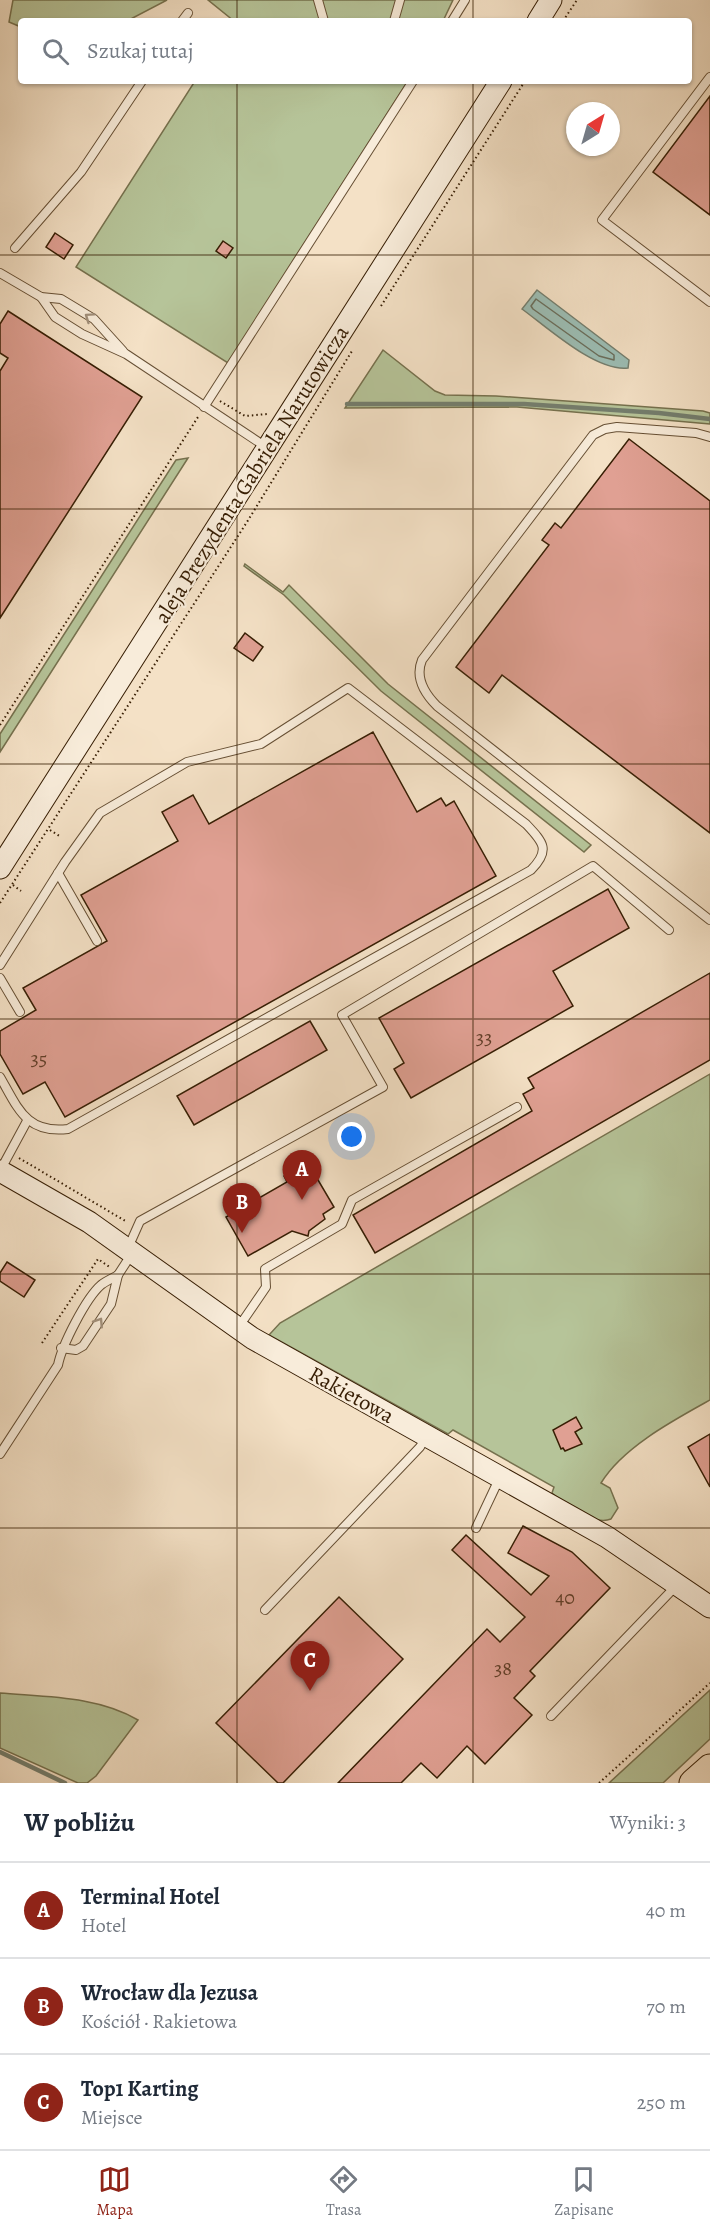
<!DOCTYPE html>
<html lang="pl">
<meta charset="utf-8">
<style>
body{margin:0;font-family:Alegreya,serif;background:#f6f6f7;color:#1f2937}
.compass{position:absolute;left:566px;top:102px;width:54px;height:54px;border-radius:50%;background:#fff;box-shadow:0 2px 4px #0004;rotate:37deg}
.you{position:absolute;left:352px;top:1137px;width:21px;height:21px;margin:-15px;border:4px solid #fff;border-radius:50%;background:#1a73e8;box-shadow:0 0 0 9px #1a73e833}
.badge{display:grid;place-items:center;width:39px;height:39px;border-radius:50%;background:#8f2418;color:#fff;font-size:20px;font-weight:700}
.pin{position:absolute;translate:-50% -50px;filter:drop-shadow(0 2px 3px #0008)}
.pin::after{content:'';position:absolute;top:32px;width:21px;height:18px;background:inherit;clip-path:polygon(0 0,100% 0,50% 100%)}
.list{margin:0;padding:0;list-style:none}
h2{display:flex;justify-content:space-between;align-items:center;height:78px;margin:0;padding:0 24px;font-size:26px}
h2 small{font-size:20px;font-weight:400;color:#747a83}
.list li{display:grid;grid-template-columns:39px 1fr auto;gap:18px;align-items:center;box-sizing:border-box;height:96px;padding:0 24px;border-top:2px solid #e0e1e3}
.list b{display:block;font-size:22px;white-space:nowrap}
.list p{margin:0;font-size:20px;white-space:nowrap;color:#747a83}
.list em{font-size:20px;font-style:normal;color:#747a83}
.icon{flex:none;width:33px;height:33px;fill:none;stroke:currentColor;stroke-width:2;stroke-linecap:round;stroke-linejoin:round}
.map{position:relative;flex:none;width:710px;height:1783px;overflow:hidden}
.search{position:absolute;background:#fff;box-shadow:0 2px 4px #0004;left:18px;right:18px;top:18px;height:66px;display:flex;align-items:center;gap:15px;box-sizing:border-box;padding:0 21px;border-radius:6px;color:#747a83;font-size:22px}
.sheet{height:366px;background:#fff}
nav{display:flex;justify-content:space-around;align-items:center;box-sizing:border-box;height:84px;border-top:2px solid #e0e1e3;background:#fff;font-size:16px;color:#747a83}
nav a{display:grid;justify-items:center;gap:3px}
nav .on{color:#8f2418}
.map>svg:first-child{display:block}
</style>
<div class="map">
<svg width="710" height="1783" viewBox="0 0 710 1783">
<rect width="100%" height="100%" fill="#f4e1c6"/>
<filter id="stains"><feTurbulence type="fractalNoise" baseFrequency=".00333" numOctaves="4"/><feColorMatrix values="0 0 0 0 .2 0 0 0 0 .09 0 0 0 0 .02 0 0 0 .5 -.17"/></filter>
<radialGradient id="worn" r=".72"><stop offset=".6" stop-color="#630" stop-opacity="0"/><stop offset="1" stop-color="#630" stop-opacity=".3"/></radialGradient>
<g fill="#b6c499" stroke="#76714e" stroke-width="1.5">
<path d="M13 0H167L127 21H21V27L9 22Z"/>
<path d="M208 0H453L443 21H234Z"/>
<path d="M195 81H408L228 363 76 267Z"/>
<path d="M383 350 435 391 445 395 496 396 703 411 710 413V424L517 407 345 408Z"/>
<path d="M188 458 0 752V734L176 460Z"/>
<path d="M245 564 283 592 289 585 388 684 591 845 584 852 381 691 284 595 244 566Z"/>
<path d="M710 1074V1400C674 1420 623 1447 601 1483L610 1488 618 1508 611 1519C593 1526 565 1504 552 1493L554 1487 453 1430 448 1434 269 1335 280 1323Z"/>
<path d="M710 1690V1739L663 1783H609Z"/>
<path d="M0 1693C46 1697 98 1696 138 1720L96 1776 87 1783H78L0 1748Z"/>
</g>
<path fill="#9cbeb5" stroke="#747e6e" stroke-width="1.5" d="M537 290 629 360 628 368C596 372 548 328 522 309Z"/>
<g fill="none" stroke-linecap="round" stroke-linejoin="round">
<path stroke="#6a6e5c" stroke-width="1.5" d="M536 299 614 355V360L599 356 533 309 531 306Z"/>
<g stroke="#747e6e" stroke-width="4.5">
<path d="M347 404H524L659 413 710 419"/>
<path d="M0 1752 65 1783"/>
</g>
</g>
<g fill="#e0a093" stroke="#371e04" stroke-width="1.5">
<path d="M710 96V215L653 172Z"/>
<path d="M55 233 73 245 64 259 46 247Z"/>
<path d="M223 241 233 248 226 258 216 251Z"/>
<path d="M8 311 142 397 0 618V371L8 358 0 353V324Z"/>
<path d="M629 439 710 501V833L502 675 489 693 456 667 549 545 542 540 555 523 561 528Z"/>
<path d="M245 633 263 647 253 661 234 648Z"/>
<path d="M373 732 417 812 441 798 446 806 454 801 496 876 65 1117 45 1082 23 1094 0 1054V1031L36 1010 23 988 107 941 81 895 178 841 162 812 193 795 209 824Z"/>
<path d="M608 889 629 928 553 971 573 1006 411 1098 394 1069 404 1063 379 1018Z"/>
<path d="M710 973V1060L375 1253 353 1215 532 1111 523 1094 534 1088 528 1078Z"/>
<path d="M310 1021 327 1050 194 1125 177 1096Z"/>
<path d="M308 1163 334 1207 323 1214 325 1219 309 1231 308 1236 292 1231 248 1256 226 1217 287 1182 284 1176Z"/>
<path d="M7 1262 35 1280 24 1297 0 1281V1273Z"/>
<path d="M576 1417 582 1428 575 1432 582 1444 565 1451 563 1448 561 1449 553 1430Z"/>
<path d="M710 1434V1487L688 1447Z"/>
<path d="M523 1526 572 1552 610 1588 530 1671 535 1676 514 1698 532 1715 485 1764 467 1746 437 1778 421 1763 401 1783H338L487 1629 500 1642 525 1617 452 1550 466 1535 531 1595 549 1576 508 1553Z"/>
<path d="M339 1597 403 1659 283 1783H278L216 1723Z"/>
</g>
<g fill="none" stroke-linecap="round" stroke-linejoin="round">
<defs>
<g id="lane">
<path d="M318 0 324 21"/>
<path d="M182 21 188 13"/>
<path d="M394 21 400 0"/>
<path d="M452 21 465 0"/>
<path d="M710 77 602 220 710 302"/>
<path d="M15 248 81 172 142 81"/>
<path d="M0 273 41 297 61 299 94 319 123 351"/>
<path d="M41 297 55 317 82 334 126 354 266 447"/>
<path d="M204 407 413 81"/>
<path d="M710 437 696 433 617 427 605 429 593 435 422 660C415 677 424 693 437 706L710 920"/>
<path d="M58 873 97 941"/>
<path d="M0 965 65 862 100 813 187 762 261 744 348 688 526 824C543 842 551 850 531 870L68 1129C26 1134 18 1108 0 1077"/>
<path d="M0 978 20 1012"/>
<path d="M1 1169 27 1121"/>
<path d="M128 1248 140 1221 383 1087 342 1015 593 866 669 930"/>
<path d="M238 1328 266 1287 265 1269 342 1224 352 1200 517 1107"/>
<path d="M61 1348 76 1350 83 1346 111 1304 118 1275 131 1255"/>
<path d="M0 1454 58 1365C62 1345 86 1298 101 1285 106 1281 113 1278 118 1275"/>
<path d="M476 1528 500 1477"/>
<path d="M265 1610 420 1447 426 1437"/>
<path d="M551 1716 675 1587"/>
</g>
<g id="secondary">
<path d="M538 21 551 0"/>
<path d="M0 868 501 81"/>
<path d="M0 1171 89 1222 252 1338 607 1537 710 1607"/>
</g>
<path id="highway" d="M693 1783 710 1768"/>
</defs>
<use href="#lane" stroke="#664f34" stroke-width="10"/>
<use href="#secondary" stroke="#371e04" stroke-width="23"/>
<use href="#highway" stroke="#371e04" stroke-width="29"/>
<g stroke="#371e04" stroke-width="2" stroke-dasharray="1.5 3" stroke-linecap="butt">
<path d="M563 21 577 0"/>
<path d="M381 306 525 81"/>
<path d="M220 401 245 416 267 414"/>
<path d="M0 725 198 417"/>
<path d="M50 830 61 837"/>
<path d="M13 885 21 891"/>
<path d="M0 903 247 522 352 351"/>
<path d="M19 1158 127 1222"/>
<path d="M42 1343 98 1259 111 1268"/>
<path d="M599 1783 710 1683"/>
</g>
<use href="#lane" stroke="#f8ecda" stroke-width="8"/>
<use href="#secondary" stroke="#f8ecda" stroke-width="21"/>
<use href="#highway" stroke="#f4e1c6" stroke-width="27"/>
</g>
<defs><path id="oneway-chevron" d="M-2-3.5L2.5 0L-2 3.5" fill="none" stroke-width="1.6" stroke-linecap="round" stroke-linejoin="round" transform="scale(1.5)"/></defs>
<g stroke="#a18f7a">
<use href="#oneway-chevron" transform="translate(89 317) rotate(-145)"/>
<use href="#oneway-chevron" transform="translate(99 1322) rotate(-57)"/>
</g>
<path fill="none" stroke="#371e04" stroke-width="1.5" stroke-opacity="0.55" d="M237 0V21M473 0V21M237 81V1783M473 81V1783M0 255H710M0 509H710M0 764H710M0 1019H710M0 1274H710M0 1528H710"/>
<g text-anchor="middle" stroke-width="4.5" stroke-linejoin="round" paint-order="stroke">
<g font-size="20" fill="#613e28">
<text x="484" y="1044">33</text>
<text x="39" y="1065">35</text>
<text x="565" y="1604">40</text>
<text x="503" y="1675">38</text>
</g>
<g font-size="22" fill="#371e04" stroke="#f8ecda">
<text transform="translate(251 474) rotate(-58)" y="8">aleja Prezydenta Gabriela Narutowicza</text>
<text transform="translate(352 1394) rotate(29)" y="8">Rakietowa</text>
</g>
</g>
<rect width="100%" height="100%" filter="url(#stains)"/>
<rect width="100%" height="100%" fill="url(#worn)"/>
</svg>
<svg class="compass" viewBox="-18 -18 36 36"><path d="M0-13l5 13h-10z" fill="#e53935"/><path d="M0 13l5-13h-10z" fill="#747a83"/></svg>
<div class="you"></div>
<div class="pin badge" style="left:302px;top:1200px">A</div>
<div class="pin badge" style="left:242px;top:1233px">B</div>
<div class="pin badge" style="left:310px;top:1691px">C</div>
<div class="search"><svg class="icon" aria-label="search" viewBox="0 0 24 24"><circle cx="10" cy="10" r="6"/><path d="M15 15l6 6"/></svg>Szukaj tutaj</div>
</div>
<section class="sheet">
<h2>W pobliżu<small>Wyniki: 3</small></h2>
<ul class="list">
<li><span class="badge">A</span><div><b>Terminal Hotel</b><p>Hotel</p></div><em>40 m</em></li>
<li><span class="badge">B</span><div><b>Wrocław dla Jezusa</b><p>Kościół · Rakietowa</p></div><em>70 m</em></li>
<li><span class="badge">C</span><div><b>Top1 Karting</b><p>Miejsce</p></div><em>250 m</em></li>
</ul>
</section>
<nav>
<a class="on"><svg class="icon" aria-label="map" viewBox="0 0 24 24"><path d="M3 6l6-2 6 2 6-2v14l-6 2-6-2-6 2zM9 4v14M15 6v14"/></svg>Mapa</a>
<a><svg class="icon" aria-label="directions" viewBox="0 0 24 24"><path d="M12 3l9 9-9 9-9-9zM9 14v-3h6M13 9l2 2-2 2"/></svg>Trasa</a>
<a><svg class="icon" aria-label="saved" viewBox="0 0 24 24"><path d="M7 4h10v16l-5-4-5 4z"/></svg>Zapisane</a>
</nav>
